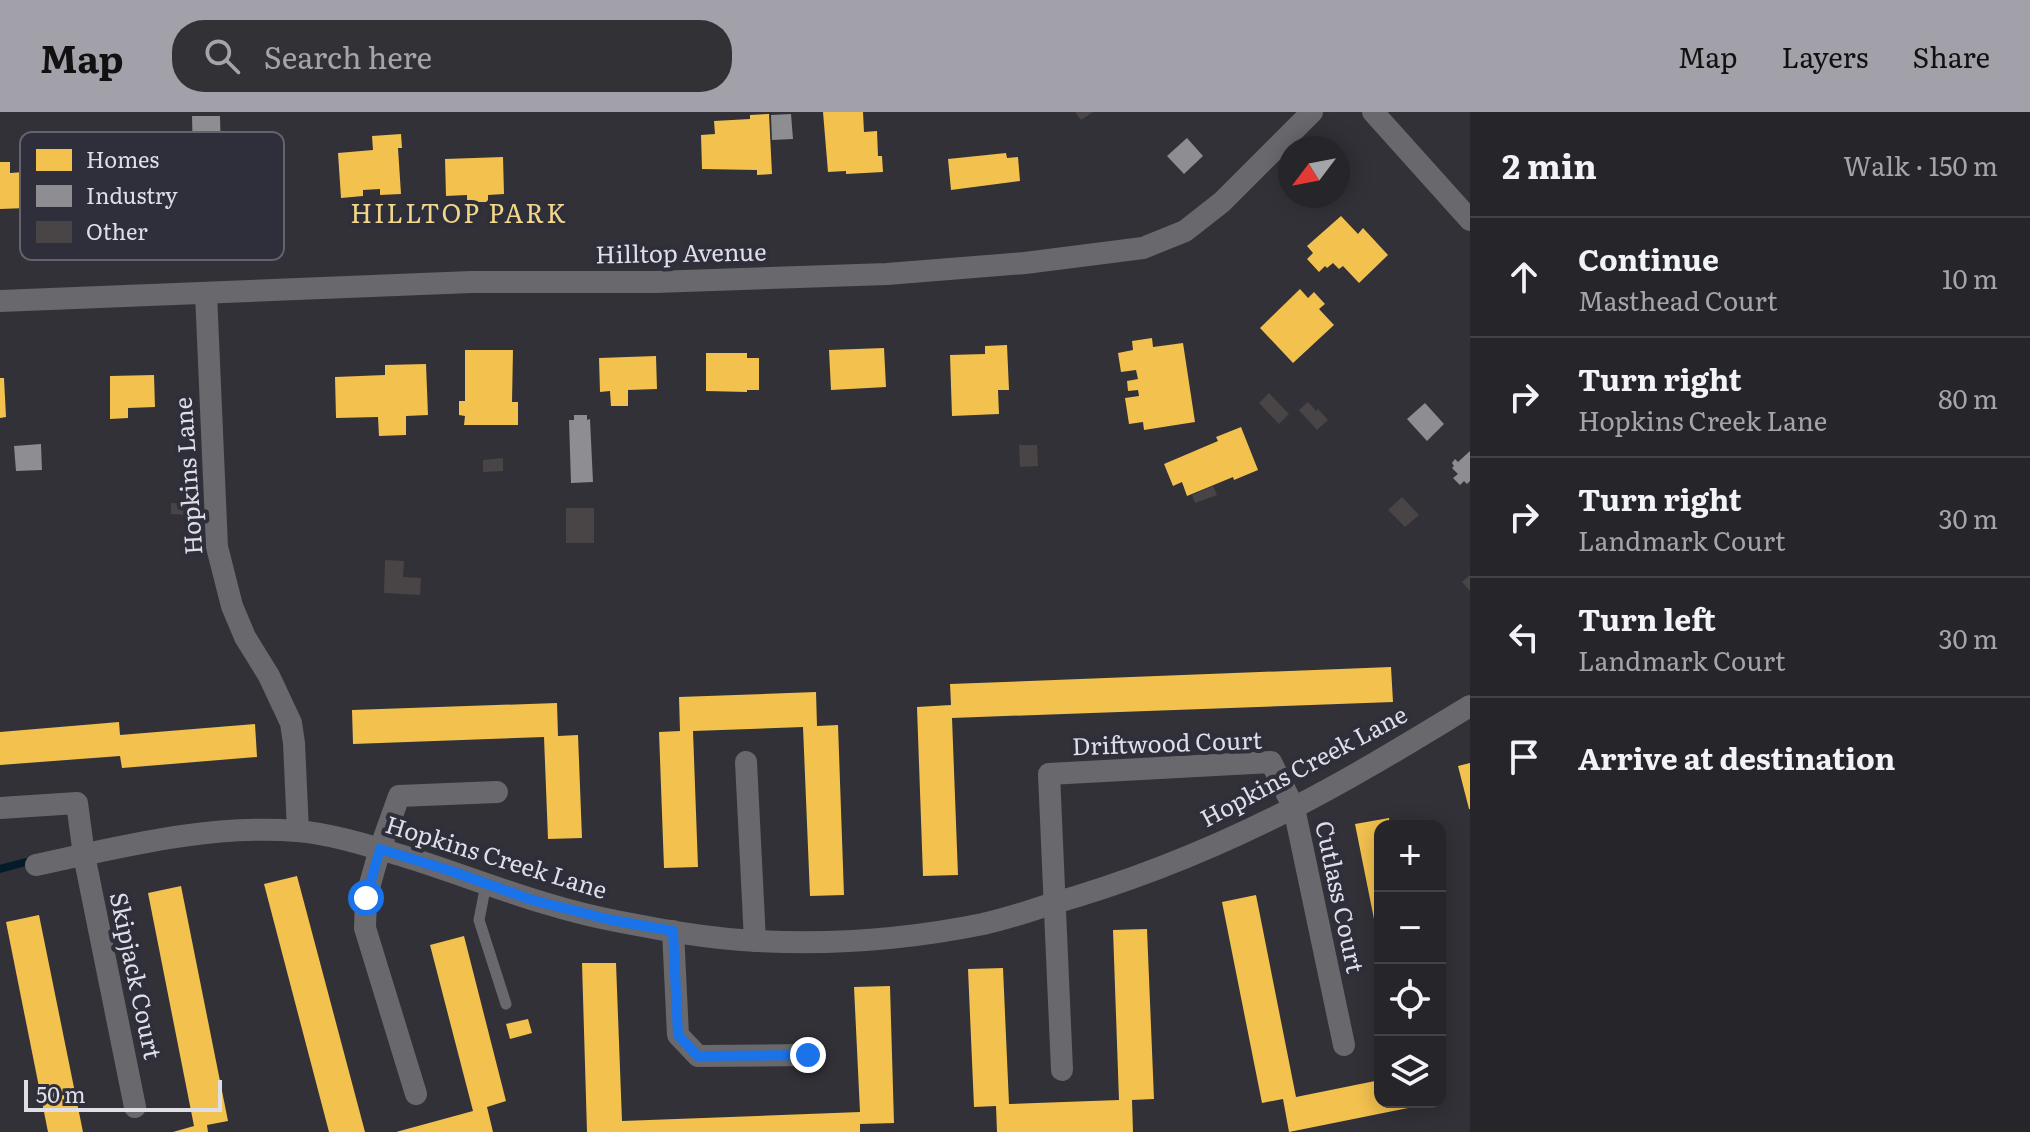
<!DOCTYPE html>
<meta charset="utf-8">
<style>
body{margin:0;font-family:Literata,serif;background:#323136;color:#f1f3f6}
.controls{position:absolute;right:24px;bottom:24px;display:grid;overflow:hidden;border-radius:16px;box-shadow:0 4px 20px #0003}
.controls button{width:72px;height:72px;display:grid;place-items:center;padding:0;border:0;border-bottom:2px solid #424247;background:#26252a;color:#f1f3f6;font:40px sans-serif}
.compass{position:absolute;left:1278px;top:24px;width:72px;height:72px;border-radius:50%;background:#26252a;box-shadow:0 4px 20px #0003;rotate:238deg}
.scale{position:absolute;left:24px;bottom:20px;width:198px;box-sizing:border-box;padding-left:8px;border:4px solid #dedee6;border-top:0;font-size:22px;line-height:28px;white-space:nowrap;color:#dedee6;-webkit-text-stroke:6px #2f2e3b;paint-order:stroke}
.stop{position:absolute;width:24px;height:24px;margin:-18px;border:6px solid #1a73e8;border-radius:50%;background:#fff}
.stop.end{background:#1a73e8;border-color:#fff;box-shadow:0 2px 8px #0008}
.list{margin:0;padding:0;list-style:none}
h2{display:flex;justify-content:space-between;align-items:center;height:104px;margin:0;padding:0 32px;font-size:34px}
h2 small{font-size:26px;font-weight:400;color:#a4a5a8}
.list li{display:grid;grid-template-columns:52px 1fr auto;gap:24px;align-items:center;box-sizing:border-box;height:120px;padding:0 32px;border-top:2px solid #424247}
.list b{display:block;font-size:30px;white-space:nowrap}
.list p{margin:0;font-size:26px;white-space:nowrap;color:#a4a5a8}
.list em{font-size:26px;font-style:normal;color:#a4a5a8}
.icon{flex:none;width:44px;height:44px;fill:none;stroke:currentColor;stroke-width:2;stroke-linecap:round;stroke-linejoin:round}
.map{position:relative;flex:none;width:1470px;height:1020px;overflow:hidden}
header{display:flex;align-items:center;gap:48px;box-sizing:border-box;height:112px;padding:0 40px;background:#a2a1a9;color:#111}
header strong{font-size:38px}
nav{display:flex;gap:44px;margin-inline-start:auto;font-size:28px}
.search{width:560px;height:72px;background:#323136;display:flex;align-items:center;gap:20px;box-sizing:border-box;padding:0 28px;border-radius:32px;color:#a4a5a8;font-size:30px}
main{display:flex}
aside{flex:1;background:#26252a}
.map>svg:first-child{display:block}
</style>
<header>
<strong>Map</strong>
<div class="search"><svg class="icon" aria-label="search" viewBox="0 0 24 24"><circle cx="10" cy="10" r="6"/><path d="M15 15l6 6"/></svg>Search here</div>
<nav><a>Map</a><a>Layers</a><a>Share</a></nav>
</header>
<main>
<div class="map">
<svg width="1470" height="1020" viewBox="0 0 1470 1020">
<rect width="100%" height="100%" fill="#323138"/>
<g fill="#f2c14e">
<path d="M823 0H863L864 20 877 19 878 44H882L883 60 846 62V59L828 60Z"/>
<path d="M769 2 772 62 757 63V58L702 57 701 23 715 22 714 9 750 7V3Z"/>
<path d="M401 22 402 36H398L401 82 380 83V77L363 78V84L341 86 338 41 373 38 372 24Z"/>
<path d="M1006 41 1007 46 1018 45 1020 69 951 78 948 47Z"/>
<path d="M503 45 504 82 488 83V90H467V83L446 84 445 47Z"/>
<path d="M0 50H10V61L24 60V58L64 56 65 91 27 93V96L0 97Z"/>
<path d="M1341 104 1358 122 1363 116 1388 143 1359 171 1343 154 1339 157 1333 151 1327 156 1325 154 1319 160 1307 147 1313 141 1307 134Z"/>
<path d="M1300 177 1308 186 1314 180 1325 192 1319 197 1334 213 1293 251 1260 216Z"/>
<path d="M1152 226 1153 235 1183 231 1195 310 1144 318 1143 310 1129 312 1125 286 1139 284 1138 278 1128 279 1127 269 1138 267 1136 258 1121 260 1118 241 1133 238 1132 229Z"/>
<path d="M1007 233 1009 278H998L999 302 952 304 950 243 985 242V234Z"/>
<path d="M884 236 886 275 831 278 829 238Z"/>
<path d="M465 238H513L512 290H518V313H464L465 304 459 303V289H465Z"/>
<path d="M706 241H747V246H759V278H747V280L706 279Z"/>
<path d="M656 244 657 277 628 278V294H611L610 279 600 280 599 246Z"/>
<path d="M426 252 428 303 406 304V323L379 324 378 305 336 306 335 265 385 263V253Z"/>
<path d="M154 263 155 295 128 296V306L110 307V264Z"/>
<path d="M0 266H4L6 305 0 306Z"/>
<path d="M1241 315 1258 358 1234 368 1233 365 1187 384 1182 370 1173 374 1164 352 1218 329 1216 325Z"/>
<path d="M1391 555 1393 590 952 606 958 763 923 764 917 595 951 593 950 572Z"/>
<path d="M816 580 817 614 838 613 844 783 810 784 803 615 693 619 698 755 664 756 659 620 680 619 679 585Z"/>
<path d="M557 591 558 624 578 623 582 726 548 727 544 625 353 632 352 598Z"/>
<path d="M119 610 120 623 255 612 257 645 122 656 120 644 0 653V620Z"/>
<path d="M1470 651V697H1469L1458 654Z"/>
<path d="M1389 706 1390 714H1380V832H1379L1355 712Z"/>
<path d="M297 764 365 1020H329L264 772Z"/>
<path d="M181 774 228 1009 207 1013 208 1020H173L194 1014 148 781Z"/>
<path d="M1256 783 1296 985 1380 968V990H1422L1423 993 1289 1020 1283 987 1262 991 1222 790Z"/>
<path d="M39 803 83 1020H48L6 810Z"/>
<path d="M1147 817 1154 987 1132 988 1133 1020H997L996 994 974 995 968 857 1003 856 1009 992 1119 988 1113 818Z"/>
<path d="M464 824 506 989 487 995 493 1020H396L473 999 430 833Z"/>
<path d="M582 851H616L622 1009 860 1000 854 875 890 874 894 1011 860 1012V1020H587Z"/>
<path d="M528 907 532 921 510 927 506 912Z"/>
</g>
<g fill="#8d8d92">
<path d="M791 2 793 27 772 28 771 3Z"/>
<path d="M192 4H220L221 45H193Z"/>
<path d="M1187 26 1203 44 1184 62 1167 44Z"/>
<path d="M1425 291 1444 312 1427 329 1407 307Z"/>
<path d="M574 303H587V308L590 307 593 370 571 371 569 308H574Z"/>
<path d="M41 332 42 358 16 359 14 334Z"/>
<path d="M1470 339V369L1467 372 1464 369 1460 373 1453 366 1458 362 1452 356 1454 354 1452 351 1455 347 1458 350Z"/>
</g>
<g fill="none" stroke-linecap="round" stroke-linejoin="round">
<path stroke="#041b29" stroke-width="8" d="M0 757 26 750"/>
</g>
<g fill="#494547">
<path d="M1075 0H1093L1081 8Z"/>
<path d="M1269 281 1289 302 1279 312 1259 291Z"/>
<path d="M1308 290 1316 299 1318 297 1328 308 1317 318 1299 298Z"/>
<path d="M1019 333H1037L1038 354 1020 355Z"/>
<path d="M503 346V359L483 360V348Z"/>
<path d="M1213 374 1217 383 1195 391 1192 383Z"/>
<path d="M1402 385 1419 403 1405 415 1388 398Z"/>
<path d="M171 391 191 392V403L171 402Z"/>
<rect x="566" y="396" width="28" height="35"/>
<path d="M385 448 404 449 403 465 421 466 420 483 384 481Z"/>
<path d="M1470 463V479L1462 470Z"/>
</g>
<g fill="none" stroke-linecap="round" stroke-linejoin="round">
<path stroke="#68686d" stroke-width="11" d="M486 772 479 808 506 892"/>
<g stroke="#68686d" stroke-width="22">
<path d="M1373 0 1470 108"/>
<path d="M206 181 217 435 232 494 245 525 269 564 291 611 294 631 298 719"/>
<path d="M0 189 471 170H655L887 162 1025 151 1143 136 1185 119 1222 90 1312 0"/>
<path d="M746 650 755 829"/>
<path d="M0 696 77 691 84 743 135 995"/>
<path d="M36 753C121 735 208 712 297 719 332 722 366 733 400 743 472 765 541 795 616 809 662 818 710 827 758 829 833 833 909 827 983 812 1005 807 1027 800 1048 793 1133 769 1215 736 1293 696 1354 665 1412 629 1470 594"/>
<path d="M673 819 678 923 698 944 808 943"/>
<path d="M1062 958 1049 662 1271 650 1294 696 1344 933"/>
<path d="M416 982 365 816 366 786 380 737 399 684 497 680"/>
</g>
</g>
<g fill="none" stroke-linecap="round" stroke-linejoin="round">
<path stroke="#1a73e8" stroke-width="10" d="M366 786 380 737 451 759 532 788 611 808 673 819 678 923 698 944 808 943"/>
</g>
<g text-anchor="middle" stroke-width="8" stroke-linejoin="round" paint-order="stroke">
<g font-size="24" fill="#dedee6" stroke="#2f2e3b">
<text transform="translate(681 142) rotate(-1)" y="8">Hilltop Avenue</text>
<text transform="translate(189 364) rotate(-94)" y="8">Hopkins Lane</text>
<text transform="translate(1167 632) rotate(-2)" y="8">Driftwood Court</text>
<text transform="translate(1304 655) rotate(-28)" y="8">Hopkins Creek Lane</text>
<text transform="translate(496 746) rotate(17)" y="8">Hopkins Creek Lane</text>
<text transform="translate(1339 785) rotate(78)" y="8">Cutlass Court</text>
<text transform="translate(135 864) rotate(78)" y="8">Skipjack Court</text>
</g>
<g font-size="26" letter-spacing="2" fill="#f1d68a" stroke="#2f2e3b">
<text x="459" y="111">HILLTOP PARK</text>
</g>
</g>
<rect x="20" y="20" width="264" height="128" rx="12" fill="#2f2e3b" stroke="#64636e" stroke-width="2"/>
<rect x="36" y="37" width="36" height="22" fill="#f2c14e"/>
<rect x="36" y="73" width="36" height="22" fill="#8d8d92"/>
<rect x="36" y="109" width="36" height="22" fill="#494547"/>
<g font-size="22" fill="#dedee6">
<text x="86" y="56">Homes</text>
<text x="86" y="92">Industry</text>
<text x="86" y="128">Other</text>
</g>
</svg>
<div class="controls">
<button>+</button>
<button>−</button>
<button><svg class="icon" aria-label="locate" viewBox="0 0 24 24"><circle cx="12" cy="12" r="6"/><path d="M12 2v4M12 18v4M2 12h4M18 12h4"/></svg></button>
<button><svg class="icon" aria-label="layers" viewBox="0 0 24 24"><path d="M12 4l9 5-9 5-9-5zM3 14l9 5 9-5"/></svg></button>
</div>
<svg class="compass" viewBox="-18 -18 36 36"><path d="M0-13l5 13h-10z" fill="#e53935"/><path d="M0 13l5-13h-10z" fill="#a4a5a8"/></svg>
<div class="scale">50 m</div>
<div class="stop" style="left:366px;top:786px"></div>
<div class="stop end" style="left:808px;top:943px"></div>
</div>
<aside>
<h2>2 min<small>Walk · 150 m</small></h2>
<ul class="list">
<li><svg class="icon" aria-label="ahead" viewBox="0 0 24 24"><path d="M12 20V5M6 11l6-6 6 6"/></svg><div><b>Continue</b><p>Masthead Court</p></div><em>10 m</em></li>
<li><svg class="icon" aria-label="right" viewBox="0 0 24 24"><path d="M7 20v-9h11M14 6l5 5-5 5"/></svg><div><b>Turn right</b><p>Hopkins Creek Lane</p></div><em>80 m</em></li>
<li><svg class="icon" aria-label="right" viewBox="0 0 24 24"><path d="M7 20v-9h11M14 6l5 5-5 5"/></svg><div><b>Turn right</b><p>Landmark Court</p></div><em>30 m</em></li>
<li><svg class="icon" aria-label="left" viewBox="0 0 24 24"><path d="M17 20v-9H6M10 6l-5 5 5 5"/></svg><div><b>Turn left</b><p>Landmark Court</p></div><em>30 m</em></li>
<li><svg class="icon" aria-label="arrive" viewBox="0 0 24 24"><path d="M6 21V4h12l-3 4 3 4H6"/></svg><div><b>Arrive at destination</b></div></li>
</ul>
</aside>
</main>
